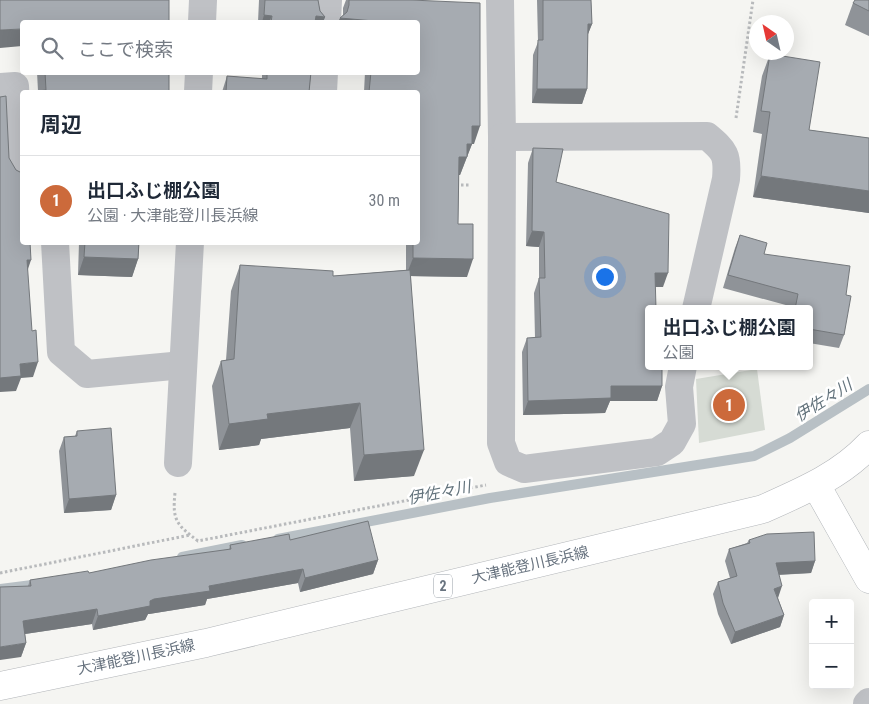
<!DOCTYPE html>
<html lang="ja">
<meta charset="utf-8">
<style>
body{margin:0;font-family:"Roboto Condensed","Noto Sans JP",sans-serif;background:#f2f2f3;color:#1f2937}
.controls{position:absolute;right:15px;bottom:15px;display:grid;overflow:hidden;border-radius:5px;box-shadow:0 5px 20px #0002}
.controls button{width:45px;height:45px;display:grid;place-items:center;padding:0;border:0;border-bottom:1px solid #e0e1e3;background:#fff;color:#1f2937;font:25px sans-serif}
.compass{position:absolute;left:749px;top:15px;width:45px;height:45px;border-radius:50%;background:#fff;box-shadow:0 5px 20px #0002;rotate:326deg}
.you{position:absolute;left:604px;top:276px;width:18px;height:18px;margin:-12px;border:4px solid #fff;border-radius:50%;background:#1a73e8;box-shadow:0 0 0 8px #1a73e833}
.badge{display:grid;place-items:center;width:32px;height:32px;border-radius:50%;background:#cc6a3b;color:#fff;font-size:16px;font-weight:700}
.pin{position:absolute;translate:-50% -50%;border:2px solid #fff;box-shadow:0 1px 5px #0006}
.popup{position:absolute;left:645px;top:305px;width:168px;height:65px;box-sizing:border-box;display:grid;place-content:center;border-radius:5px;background:#fff;filter:drop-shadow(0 1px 4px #0005);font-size:16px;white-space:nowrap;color:#747a83}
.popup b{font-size:19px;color:#1f2937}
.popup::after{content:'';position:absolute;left:50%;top:100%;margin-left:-10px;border:10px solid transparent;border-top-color:#fff}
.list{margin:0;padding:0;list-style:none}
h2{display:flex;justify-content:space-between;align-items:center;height:65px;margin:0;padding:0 20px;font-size:21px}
h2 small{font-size:16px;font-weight:400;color:#747a83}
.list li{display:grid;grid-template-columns:32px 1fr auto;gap:15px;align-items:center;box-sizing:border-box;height:90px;padding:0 20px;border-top:1px solid #e0e1e3}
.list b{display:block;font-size:19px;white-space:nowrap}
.list p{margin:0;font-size:16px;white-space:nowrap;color:#747a83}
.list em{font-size:16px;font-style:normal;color:#747a83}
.icon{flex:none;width:28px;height:28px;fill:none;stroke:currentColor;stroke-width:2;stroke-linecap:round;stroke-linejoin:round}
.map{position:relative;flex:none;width:869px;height:704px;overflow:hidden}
.search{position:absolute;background:#fff;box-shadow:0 5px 20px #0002;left:20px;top:20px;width:400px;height:55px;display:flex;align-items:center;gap:12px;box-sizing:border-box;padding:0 18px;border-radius:5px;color:#747a83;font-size:19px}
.panel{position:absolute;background:#fff;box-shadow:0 5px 20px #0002;left:20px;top:90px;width:400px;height:155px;border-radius:5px}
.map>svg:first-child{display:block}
</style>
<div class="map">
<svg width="869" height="704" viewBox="0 0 869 704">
<rect width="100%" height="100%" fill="#f5f5f2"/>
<path fill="#d6dbd4" d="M757 369 765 430 699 443 696 379Z"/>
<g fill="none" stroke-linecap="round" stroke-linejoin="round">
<g stroke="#b8c0c5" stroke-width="10">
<path d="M278 539 490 498 754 456 790 438 869 389"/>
<path d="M182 557 242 545"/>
<path d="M0 589 40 584"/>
</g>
<defs>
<path id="secondary" d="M816 485 869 579"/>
<path id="primary" d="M0 686 206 643 763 509C801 492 840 476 869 445"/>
</defs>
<use href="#secondary" stroke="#b1b5b9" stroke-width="29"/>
<use href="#primary" stroke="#b2b5b9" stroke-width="29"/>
<g stroke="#b8babc" stroke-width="3" stroke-dasharray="2.5 2.5" stroke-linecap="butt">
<path d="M736 118 753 0"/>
<path d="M456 185H469"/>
<path d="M175 493C172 521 177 525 198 541L486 485"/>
<path d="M0 573 190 535"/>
</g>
<g stroke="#bfc1c5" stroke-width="28">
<path d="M500 0 502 137 501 443 508 462 524 469 657 452 672 442 682 424 679 387 683 366"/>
<path d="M202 22 203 0"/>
<path d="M327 22 328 0"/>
<path d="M0 87 15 86 19 171 22 174"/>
<path d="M198 92 199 72"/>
<path d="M323 92 324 72"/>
<path d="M502 137 707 136C725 151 728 155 726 179L696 309"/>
<path d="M55 242 61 352 87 374 183 365"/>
<path d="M178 463 190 242"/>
<path d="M867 704 869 702"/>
</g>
<use href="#secondary" stroke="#fff" stroke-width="28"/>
<use href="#primary" stroke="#fff" stroke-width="28"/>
</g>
<g fill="#8f9398">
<path d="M259 0H318L320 11 325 17 323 22H258Z"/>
<path d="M346 0H411L474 144H472L465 162 460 175H459L458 224 467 277 411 276 414 476 354 481 350 428 261 439 259 445 219 450 212 386 221 361 226 360 231 291 240 265 333 276 406 270V242H418V92H364L365 72H418V22H338L343 15V8Z"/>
<path d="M537 0H591L592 24 588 34 587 89 582 104 532 103 533 55 538 42Z"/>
<path d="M869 0V36L845 25 853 3Z"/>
<path d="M770 54 809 130 869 138V213L753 197 762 134 753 132 762 76Z"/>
<path d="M37 72H169V92H38V91Z"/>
<path d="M262 72H311L309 92H222L227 76 262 79Z"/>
<path d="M533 148 556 182 663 287H655L649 309 662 386 657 401H610L605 413 523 415 522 352 527 338H535L534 293 539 278V247L526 246 528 163Z"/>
<path d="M740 235 764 254 846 295 844 335 839 348 809 343V309H793V307L723 288 735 248Z"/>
<path d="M79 242H139L138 259 132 277 78 275Z"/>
<path d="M77 431 116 495 111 510 64 513 59 451 64 437 75 436Z"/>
<path d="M290 540 378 560 373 574 300 592 298 583 207 599 205 605 149 614H148L145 620 93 630 92 624 25 634 26 643 21 657 28 586 30 580 89 573 229 550 230 545Z"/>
<path d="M749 540 815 561 811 573 779 575 778 598 784 615 780 627 731 644 718 614 713 594 718 582 730 578 725 561 729 549 747 543Z"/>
</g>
<g fill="#74787c">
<path d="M264 15 272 16 269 22H262Z"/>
<path d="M316 16 325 17 323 22H314Z"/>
<path d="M340 18 374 21V22H338Z"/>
<path d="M588 24H592L586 39Z"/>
<path d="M22 29V46L0 48V30Z"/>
<path d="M537 89H587L582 104 532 103Z"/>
<path d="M472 126H480L474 144H465Z"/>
<path d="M467 144H472L460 175H452L459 157Z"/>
<path d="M761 176 869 191V213L753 197Z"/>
<path d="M532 231 544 232 539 247 526 246Z"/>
<path d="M84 257 138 259 132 277 78 275Z"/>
<path d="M413 258 473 259 467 277 406 276Z"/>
<path d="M27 260H31L26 275Z"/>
<path d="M655 273H668L663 287H650Z"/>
<path d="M38 362 33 377 21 378 16 391 0 392V378L20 364Z"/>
<path d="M611 386H662L657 401H610L605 413 523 415 528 401Z"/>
<path d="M360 403 350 428 261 439 259 445 219 450 229 424 267 414Z"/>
<path d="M424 450 414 476 354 481 364 455Z"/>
<path d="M116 495 111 510 64 513 69 499Z"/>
<path d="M378 560 373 574 300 592 305 578Z"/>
<path d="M815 561 811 573 771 575 776 563Z"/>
<path d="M303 569 298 583 207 599 205 605 149 614H148L145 620 93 630 98 616 154 599 209 586Z"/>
<path d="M782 586 778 598 774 589Z"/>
<path d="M97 609 92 624 18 635 23 621Z"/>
<path d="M784 615 780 627 731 644 735 632Z"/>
<path d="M26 643 21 657 0 660V647Z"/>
</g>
<g fill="#a6abb1" stroke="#74787c">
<path d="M0 0H169V22H22V29L0 30Z"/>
<path d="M265 0H318L320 11 325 17 316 16 315 22H271L272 16 264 15Z"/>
<path d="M349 0H411L480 3V126H472V144H467V157H459L458 224H473V259L413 258V242H418V92H369L371 72H418V22H374V21L340 18 347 12 349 5Z"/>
<path d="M543 0H591L592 24H588L587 89H537L538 40H543Z"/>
<path d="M855 0H869V11L853 3Z"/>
<path d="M770 54 820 62 809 130 869 138V191L761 176 770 112 761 111Z"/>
<path d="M45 72H169V92H38V91L46 90Z"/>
<path d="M267 72H311L309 92H226L227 76 267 79Z"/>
<path d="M6 96 9 158 16 170 22 173V242H30L31 260H27L32 331 36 330 38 362 20 364 21 376 0 378V97Z"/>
<path d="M533 148 563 149 556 182 669 214 668 273H655L656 309H649V366H662V386H611V398L528 401 527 338 541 337 539 278H545L544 232 532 231Z"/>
<path d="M740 235 767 243 764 254 850 266 846 295 851 296 844 335 809 329V309H795L798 294 728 275Z"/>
<path d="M85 242H139L138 259 84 257Z"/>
<path d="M240 265 333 271V276L410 270 424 450 364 455 360 403 267 414 268 419 229 424 221 361 234 359Z"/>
<path d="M111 428 116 495 69 499 64 437 77 436V431Z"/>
<path d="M368 521 378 560 305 578 303 569 209 586 210 591 154 599 150 601V606L98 616 97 609 23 621 26 643 0 647V587L31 586 30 580 88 571 89 573 151 560 231 549 230 545 289 534 290 540Z"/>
<path d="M814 532 815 561 776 563 782 586 774 589 784 615 735 632 723 603 718 582 737 576 729 549 750 543 749 540 767 534Z"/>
</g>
<g text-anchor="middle" stroke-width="5" stroke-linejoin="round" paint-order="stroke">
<rect fill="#fff" stroke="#959da5" stroke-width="1" x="434" y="574.5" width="18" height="23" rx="4"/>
<g font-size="14" font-weight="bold" fill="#68737f">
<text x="443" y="591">2</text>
</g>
<g font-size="15" fill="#68737f" stroke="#fff">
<text transform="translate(530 565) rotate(-13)" y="5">大津能登川長浜線</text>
<text transform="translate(136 657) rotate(-12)" y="5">大津能登川長浜線</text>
</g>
<g font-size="16" font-style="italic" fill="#63737c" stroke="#fff">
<text transform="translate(823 400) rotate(-32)" y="6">伊佐々川</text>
<text transform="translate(439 492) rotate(-11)" y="6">伊佐々川</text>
</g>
</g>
</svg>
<div class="controls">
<button>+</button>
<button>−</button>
</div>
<svg class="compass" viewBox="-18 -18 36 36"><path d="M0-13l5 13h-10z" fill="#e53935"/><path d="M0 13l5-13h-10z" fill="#747a83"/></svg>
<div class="you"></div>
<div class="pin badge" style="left:729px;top:405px">1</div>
<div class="popup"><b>出口ふじ棚公園</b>公園</div>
<div class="search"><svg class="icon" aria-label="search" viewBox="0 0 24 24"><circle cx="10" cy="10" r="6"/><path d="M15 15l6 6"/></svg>ここで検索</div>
<section class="panel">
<h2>周辺<small></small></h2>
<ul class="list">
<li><span class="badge">1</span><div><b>出口ふじ棚公園</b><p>公園 · 大津能登川長浜線</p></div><em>30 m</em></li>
</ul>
</section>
</div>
